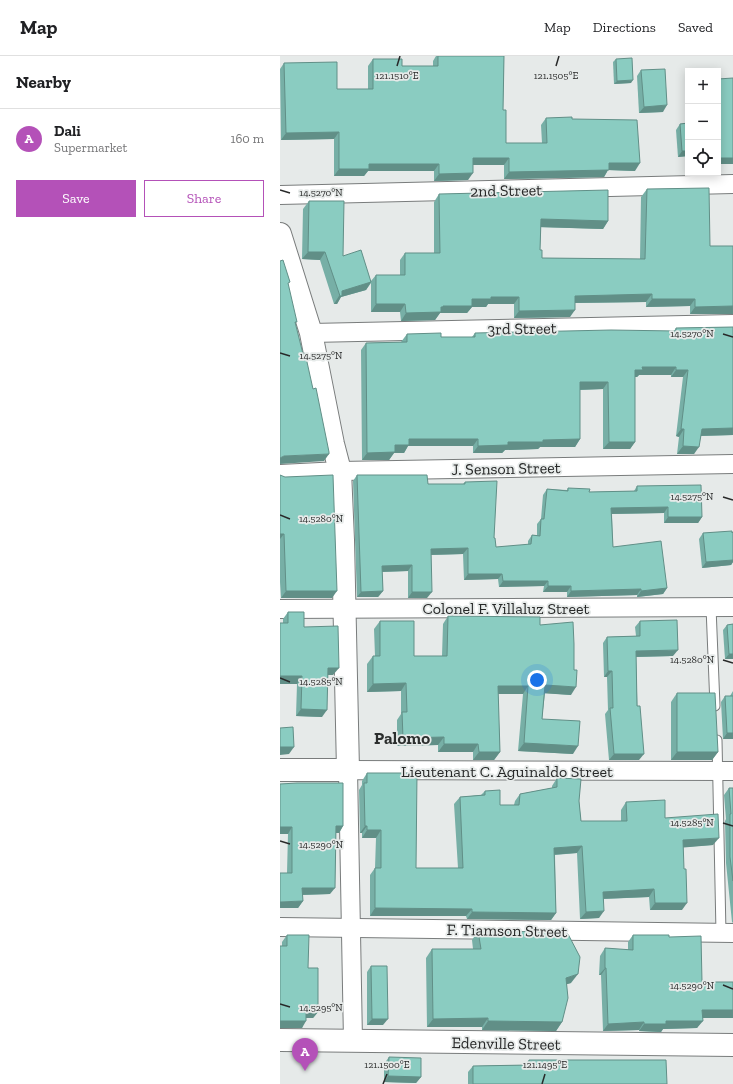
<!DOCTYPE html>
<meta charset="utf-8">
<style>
body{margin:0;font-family:"Zilla Slab",serif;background:#f6f6f6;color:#202124}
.controls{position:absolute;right:12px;top:12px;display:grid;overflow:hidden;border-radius:0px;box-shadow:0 2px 10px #0003}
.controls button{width:36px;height:36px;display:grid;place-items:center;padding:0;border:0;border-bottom:1px solid #e0e0e0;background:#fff;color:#202124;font:20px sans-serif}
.you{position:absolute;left:257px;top:624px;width:14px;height:14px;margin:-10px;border:3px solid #fff;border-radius:50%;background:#1a73e8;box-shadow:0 0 0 6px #1a73e833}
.badge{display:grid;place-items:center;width:26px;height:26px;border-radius:50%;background:#b451b8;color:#fff;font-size:13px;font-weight:700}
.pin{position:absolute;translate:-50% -33px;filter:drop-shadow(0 1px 2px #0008)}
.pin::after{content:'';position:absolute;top:21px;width:14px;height:12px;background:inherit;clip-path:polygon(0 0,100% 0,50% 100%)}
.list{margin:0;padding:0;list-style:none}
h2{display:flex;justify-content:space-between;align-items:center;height:52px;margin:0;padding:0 16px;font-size:17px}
h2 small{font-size:13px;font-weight:400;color:#757577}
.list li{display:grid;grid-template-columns:26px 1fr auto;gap:12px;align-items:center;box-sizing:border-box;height:60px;padding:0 16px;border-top:1px solid #e0e0e0}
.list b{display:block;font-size:15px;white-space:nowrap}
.list p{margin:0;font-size:13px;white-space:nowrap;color:#757577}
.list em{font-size:13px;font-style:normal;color:#757577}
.actions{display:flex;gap:8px;padding:12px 16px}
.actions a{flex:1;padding:9px 0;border:1px solid #b451b8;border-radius:0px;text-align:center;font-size:14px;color:#b451b8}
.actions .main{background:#b451b8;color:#fff}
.icon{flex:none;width:22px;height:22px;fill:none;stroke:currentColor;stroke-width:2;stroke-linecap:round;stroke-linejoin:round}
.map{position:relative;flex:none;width:453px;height:1028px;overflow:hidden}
header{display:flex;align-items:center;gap:24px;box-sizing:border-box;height:56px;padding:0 20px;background:#fff;border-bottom:1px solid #e0e0e0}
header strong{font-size:19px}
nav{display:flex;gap:22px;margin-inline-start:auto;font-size:14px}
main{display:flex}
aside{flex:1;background:#fff}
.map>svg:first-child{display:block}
</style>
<header>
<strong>Map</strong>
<nav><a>Map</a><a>Directions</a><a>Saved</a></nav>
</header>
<main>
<aside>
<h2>Nearby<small></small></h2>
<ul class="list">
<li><span class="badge">A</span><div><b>Dali</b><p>Supermarket</p></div><em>160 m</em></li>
</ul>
<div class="actions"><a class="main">Save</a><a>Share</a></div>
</aside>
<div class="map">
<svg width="453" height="1028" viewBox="0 0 453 1028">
<rect width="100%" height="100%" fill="#e6eae9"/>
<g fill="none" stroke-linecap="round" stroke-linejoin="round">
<defs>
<g id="service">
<path d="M431 551 435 650"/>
<path d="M437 684 441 877"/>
</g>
<g id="minor">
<path d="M0 139 453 128"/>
<path d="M31 277 453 268"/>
<path d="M0 418 60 415 453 408"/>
<path d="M0 553 453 551"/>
<path d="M0 871 453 877"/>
<path d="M73 985 68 714 453 715"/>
</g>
<g id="tertiary">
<path d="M0 178 31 277 53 388 60 415 63 484 68 714H0"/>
<path d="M0 984 453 989"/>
</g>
</defs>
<use href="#service" stroke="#797c7c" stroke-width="11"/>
<use href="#minor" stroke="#797c7c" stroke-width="20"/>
<use href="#tertiary" stroke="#797c7c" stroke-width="24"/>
<use href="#service" stroke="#fff" stroke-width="9"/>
<use href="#minor" stroke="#fff" stroke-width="18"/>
<use href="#tertiary" stroke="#fff" stroke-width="22"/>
</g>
<g fill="#77afa6">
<path d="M156 0H224L223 54 226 87H262L261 69 266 62 292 63 355 115 328 114 324 121 224 123V109H193L188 124 154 125V115H88L84 120H54V83L1 84 0 13 4 7 57 33H88V10L93 3 122 10H153V5Z"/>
<path d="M336 3 351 27 334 28 333 6Z"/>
<path d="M361 14 383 56 359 57 357 20Z"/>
<path d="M408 67V100L398 101 396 74 400 68Z"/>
<path d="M367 133 430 190 453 258H410V250L366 251V246L295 247 290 261 234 262V248H208L206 251H192L187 257H160L155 264 121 265 120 256H91V227L86 234 61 241 57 248H54L40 204 22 203 23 153 29 145 63 200 91 225 96 219H120V204L125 197H154V146L159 138 328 165 323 173 261 171 260 194 262 202 360 203 361 141Z"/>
<path d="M453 271V379L421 380 414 398H397L399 381 396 380 403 321H391V319H359L357 321H355V386L350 393H323V333L300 334V383L295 391H260L258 393 225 394 222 397H193V390H128L124 397H114L109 404H82L81 294 86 287 121 286 127 278 161 281H192L195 277 394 275 396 272Z"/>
<path d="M0 419 52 542H1L0 526Z"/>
<path d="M77 419 148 428H183L185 426 214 482 216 491 248 489V485L252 479H257V468L261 463 263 439 267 433 287 434 288 432 309 436 354 435 357 430 422 461 418 467H384V457L332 458 333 491 387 532 383 538 357 541V539L287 541V536H263L264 530 219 531 218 523 184 524 183 498 151 499 147 542H128V515L102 516 103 535 98 541H77L73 425Z"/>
<path d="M453 476V506L451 509 422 512 419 483 423 477Z"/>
<path d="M8 556 24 571 53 619H48L42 661 16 660 17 628H0V567H3V563Z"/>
<path d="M168 560 260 569 291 639 265 637 262 663 293 698 238 695 243 638H218L220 696 214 704H193V696H158V689L117 690V664L121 658V635L87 636V608L93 600H95L94 573 100 565 134 600H162L163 568Z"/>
<path d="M360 565 393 600 356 601 359 704H329L325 658 328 654 327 621H324L323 587 327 581 356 580 355 571Z"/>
<path d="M453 568V603H445L443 574 447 569Z"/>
<path d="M453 635V683H443L441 646 445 640H450Z"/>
<path d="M397 637 438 696 432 704H391V646Z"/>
<path d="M87 717 136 812H178L174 748 180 741 201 739 205 735 220 749H234L235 745 240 738 272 732V730L277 722 299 745 301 765H341V754L346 746 385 762 433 789 403 791 402 854H370L369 841 324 843 319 862 300 863 297 797 275 799 276 857 271 864 187 863 186 860H90V819L95 812 96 782H82V777H80L79 734 82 729V725Z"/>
<path d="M0 728 63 770 59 777H56L50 838 22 839 23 845 18 852 7 817 8 778Z"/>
<path d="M449 732H453V867L452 866 446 807 445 765 446 763 444 739Z"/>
<path d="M198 875 278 878 291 927 287 928 282 966 276 975 202 974V971H147L146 902 152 893H193L192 884Z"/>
<path d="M7 879 28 912 38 956 33 962H26L22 972 2 890V886Z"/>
<path d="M353 879 389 881 422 926H453V962H423L417 972 383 973 381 976 359 975V974L323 975 321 919H319L320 900 325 892 348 894V886Z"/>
<path d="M91 910 103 969H87V916Z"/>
<path d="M109 1001 141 1021 136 1027 104 1026V1008Z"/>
<path d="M249 1004 387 1028H188V1016L193 1010 245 1009Z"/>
</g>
<g fill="#618f87">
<path d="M353 24 351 27 334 28 337 25Z"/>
<path d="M387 49 383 56 359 57 364 51Z"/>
<path d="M59 76 54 83 1 84 6 77Z"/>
<path d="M402 95H408V100L398 101Z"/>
<path d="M193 102H229L224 109H188Z"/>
<rect x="438" y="102" width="15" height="6"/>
<path d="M329 107H360L355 115 328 114 324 121 224 123 229 116Z"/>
<path d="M89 108H159L154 115H88L84 120H54L59 113Z"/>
<path d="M193 117 188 124 154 125 159 118Z"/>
<path d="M261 163 328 165 323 173 256 171Z"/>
<path d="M28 196H45L40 204 22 203Z"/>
<path d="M91 226 86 234 61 241 57 248H54L62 235Z"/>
<path d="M372 238 366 246 290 247 295 240Z"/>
<path d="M211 241H239L234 248H208L206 251H192L187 257H160L155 264 121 265 126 257 161 251 163 250 192 243Z"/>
<path d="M372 243H415L410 250 366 251Z"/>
<path d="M96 248H125L120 256H91Z"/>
<path d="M453 250V258H410L415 251Z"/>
<path d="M295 254 290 261 234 262 239 255Z"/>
<path d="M362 311H396L391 319H359L357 321H349L355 314Z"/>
<path d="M396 314H408L403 321H391Z"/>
<path d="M300 326H328L323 333 294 334Z"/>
<path d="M453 372V379L417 380 422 373Z"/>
<path d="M401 373H404L399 381 396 380Z"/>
<path d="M129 383H198L193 390H128L124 397H114L109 404H82L87 397 115 389Z"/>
<path d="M300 383 295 391H260L258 393 225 394 222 397H193L198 390 228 386 263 384Z"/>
<path d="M329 386H355L350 393H323Z"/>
<path d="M403 390 419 391 414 398H397Z"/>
<path d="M49 398 44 405 0 408V402L4 400Z"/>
<path d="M388 451 384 457 327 458 331 452Z"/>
<path d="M388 461H422L418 467H384Z"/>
<path d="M0 478H4L0 483Z"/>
<path d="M188 492 183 498 147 499 151 493Z"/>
<path d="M453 504V506L451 509 422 512 426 506Z"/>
<path d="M132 509 128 515 97 516 102 510Z"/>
<path d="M188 518H222L218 523 184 524Z"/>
<path d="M223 525H268L264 530 219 531Z"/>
<path d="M268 530H291L287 536H263Z"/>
<path d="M387 532 383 538 357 541 361 535Z"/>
<path d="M361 533 357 539 287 541 291 535Z"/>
<path d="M6 535H57L52 542H1Z"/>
<path d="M103 535 98 541H77L81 536Z"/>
<path d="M132 536H152L147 542H128Z"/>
<path d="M398 594 393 600 352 601 356 595Z"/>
<path d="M449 598H453V603H445Z"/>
<path d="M48 612H59L53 619H43Z"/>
<path d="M328 615H332L327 621H324Z"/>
<path d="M0 620H22L17 628H0Z"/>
<path d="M126 627 121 635 87 636 93 628Z"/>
<path d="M265 629 296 631 291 639 260 637Z"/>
<path d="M218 630H248L243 638H213Z"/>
<path d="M21 653 47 654 42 661 16 660Z"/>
<path d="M447 677H453V683H443Z"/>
<path d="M164 681 158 689 117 690 123 682Z"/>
<path d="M244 687 298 690 293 698 238 695Z"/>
<path d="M164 688H198L193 696H158Z"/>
<path d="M0 691H14L9 698 0 699Z"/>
<path d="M199 696H220L214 704H193Z"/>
<path d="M397 696H438L432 704H391Z"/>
<path d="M334 698H364L359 704H329Z"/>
<path d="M56 770H63L59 777H51Z"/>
<path d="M85 770H87L82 777H80Z"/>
<path d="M0 771H12L8 778H0Z"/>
<path d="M87 774H101L96 782H82Z"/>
<path d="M439 782 433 789 398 792 403 784Z"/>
<path d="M302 790 297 797 269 799 274 792Z"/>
<path d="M22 832H55L50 838 17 839Z"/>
<path d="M374 833 369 841 318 843 323 836Z"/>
<path d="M23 845 18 852H0V846Z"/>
<path d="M375 847H407L402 854H370Z"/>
<path d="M95 852 192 853 186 860H90Z"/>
<path d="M324 855 319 862 300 863 306 856Z"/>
<path d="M192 856 276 857 271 864 187 863Z"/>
<path d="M325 912H326L321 919H319Z"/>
<path d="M298 918 291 927 280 930 286 922Z"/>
<path d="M422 954H453V962H417Z"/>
<path d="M26 956H38L33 962H22Z"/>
<path d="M208 962 202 971H147L153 963Z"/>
<path d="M92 963H108L103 969H87Z"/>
<path d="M0 965H26L22 972H0Z"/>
<path d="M208 965 282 966 276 975 202 974Z"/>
<path d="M386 965H423L417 972 383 973 381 976 359 975 364 968Z"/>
<path d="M364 966 359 974 323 975 328 968Z"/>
<path d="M108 1020 141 1021 136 1027 104 1026Z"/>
</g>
<g fill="#8accc1" stroke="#618f87">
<path d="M158 0H224L223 54H226V87H267L266 62 292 61V63L357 64 360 107H329V114L229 116V102H193V117L159 118V108H89V113H59V76L6 77 4 7 57 6V33H93V3H122V10H158Z"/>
<path d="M352 2 353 24 337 25 336 3Z"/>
<path d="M385 13 387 49 364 51 361 14Z"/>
<path d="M453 22V102H438V23Z"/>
<path d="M408 67V95H402L400 68Z"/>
<path d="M429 132 430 190H453V250L415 251V243H372V238L295 240V254L239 255V241H211V243H192V250H163V251H161V256L126 257 125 248H96V219H125V197H160L159 138 328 134V165L261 163 260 194H262V202L365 203 367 133Z"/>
<path d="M29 145H64L63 200 81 194 91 226 62 235V240H60L45 196H28Z"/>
<path d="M3 204 10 226 8 227 17 266H15L23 298 25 297 33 333 36 332 49 396V398L4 400 0 402V205Z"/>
<path d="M453 271V372L422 373 419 391 403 390 404 373H401L408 314H396V311H362L363 314H355V386H329L328 326H300V383L263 384V386H228V389L198 390V383H129V389H115V396L87 397 86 287 127 286V278L161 277V281H195V277L331 274 396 275V272Z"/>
<path d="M0 419 5 421 53 419 57 535H6L4 478H0Z"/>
<path d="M77 419H147L148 428H185V426L217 425 214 482H215L216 491 251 488 252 479 260 480 261 463H264L267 433 288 435V432L310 433 309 436 357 435V430L421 429 422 461H388V451L331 452 333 491 381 485 387 532 361 535V533L291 535V530H268V525H223L222 518H188V492L151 493 152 536H132V509L102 510 103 535 81 536Z"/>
<path d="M452 475V477L453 476V504L426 506 423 477Z"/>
<path d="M8 556H24V571L58 570 59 612H48L47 654 21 653 22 620H0V567H8Z"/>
<path d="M168 560 260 561V569L293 566 294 588V614H297L296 631 265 629 262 663 300 665 298 690 244 687 248 630H218L220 696H199L198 688H164V681L123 682 122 656H127L126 627 93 628V600H100V565H134V600H167Z"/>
<path d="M397 564 398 594 356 595 357 650H360L364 698H334L330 652H333L332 615H328L327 581 360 580V565Z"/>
<path d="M453 568V598H449L447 569Z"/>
<path d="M397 637H435L438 696H397Z"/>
<path d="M445 640H453V677H447Z"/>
<path d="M13 671 14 691H0V672Z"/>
<path d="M87 717H137L136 812H183L180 741 205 739V735L220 734V749H239L240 738 277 731V722L301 723 299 745 301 765H347L346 746 385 744V762L438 758 439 782 403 784 404 813H406L407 847H375L374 833 323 836 324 855 306 856 302 790 274 792 276 857 192 856V853L95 852V812H101V774H87V770H85L84 727H87Z"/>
<path d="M17 727H63V770H56L55 832H22L23 845 0 846V817H12V771H0V728Z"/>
<path d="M449 732H453V825L450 801V758H451Z"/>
<path d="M198 875 278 876V878H288L300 901 298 918 286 922 288 942 282 966 208 965V962L153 963 152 893H201Z"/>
<path d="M7 879H29L28 912H38V956H26V965H0V890H7Z"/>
<path d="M353 879H389V881L421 880 422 926H453V954H422L423 965H386V968H364V966L328 968 326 912H325V892L353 894Z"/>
<path d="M91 910H107L108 963H92Z"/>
<path d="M109 1001 141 1002V1021L108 1020Z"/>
<path d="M249 1004H386L387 1028H193V1010L249 1009Z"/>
</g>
<path fill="none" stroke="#282929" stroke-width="1.5" d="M117 10 120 0M276 10 279 0M0 134 10 137M443 278 453 281M0 297 10 300M443 441 453 444M0 459 10 463M443 604 453 607M0 622 10 626M443 767 453 770M0 785 10 788M443 929 453 933M0 948 10 951M103 1028 107 1018M262 1028 265 1018"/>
<g text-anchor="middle" stroke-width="3.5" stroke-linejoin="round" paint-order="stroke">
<g font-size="16" fill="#282929" stroke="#e6eae9">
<text transform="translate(226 134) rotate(-1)" y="6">2nd Street</text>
<text transform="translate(242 272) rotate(-1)" y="6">3rd Street</text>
<text transform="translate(226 412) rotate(-1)" y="6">J. Senson Street</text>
<text x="226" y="558">Colonel F. Villaluz Street</text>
<text x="227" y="721">Lieutenant C. Aguinaldo Street</text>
<text transform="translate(227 874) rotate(1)" y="6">F. Tiamson Street</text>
<text transform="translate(226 987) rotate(1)" y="6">Edenville Street</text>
</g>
<g font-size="17" font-weight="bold" fill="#2c2f2e" stroke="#e6eae9">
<text x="122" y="688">Palomo</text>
</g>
</g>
<g font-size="10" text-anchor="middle" fill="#282929" stroke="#e6eae9" stroke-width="3.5" stroke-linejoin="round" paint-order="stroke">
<text x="117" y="23">121.1510°E</text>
<text x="276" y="23">121.1505°E</text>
<text x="41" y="140">14.5270°N</text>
<text x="412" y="281">14.5270°N</text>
<text x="41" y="303">14.5275°N</text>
<text x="412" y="444">14.5275°N</text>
<text x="41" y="466">14.5280°N</text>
<text x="412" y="607">14.5280°N</text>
<text x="41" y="629">14.5285°N</text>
<text x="412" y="770">14.5285°N</text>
<text x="41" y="792">14.5290°N</text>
<text x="412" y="933">14.5290°N</text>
<text x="41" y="955">14.5295°N</text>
<text x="107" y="1012">121.1500°E</text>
<text x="265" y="1012">121.1495°E</text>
</g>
</svg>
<div class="controls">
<button>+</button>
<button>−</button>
<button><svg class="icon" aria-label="locate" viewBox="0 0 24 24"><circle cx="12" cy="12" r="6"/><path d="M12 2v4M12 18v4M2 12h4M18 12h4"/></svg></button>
</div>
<div class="you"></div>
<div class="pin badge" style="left:25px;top:1015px">A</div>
</div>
</main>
